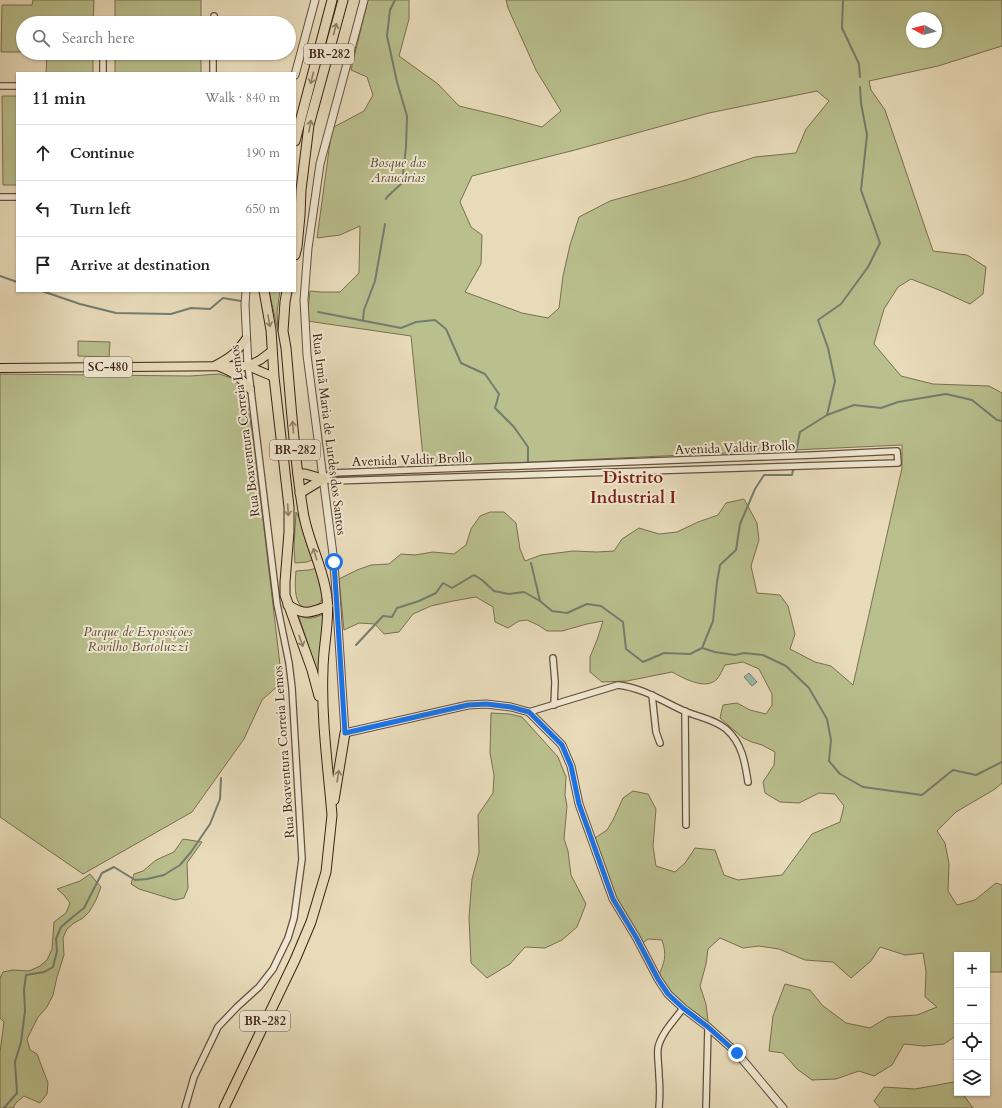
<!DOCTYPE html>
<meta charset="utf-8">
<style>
body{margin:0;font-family:Cardo,serif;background:#f2f2f2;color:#222}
.controls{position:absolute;right:12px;bottom:12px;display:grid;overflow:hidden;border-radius:0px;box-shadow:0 1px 3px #0004}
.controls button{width:36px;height:36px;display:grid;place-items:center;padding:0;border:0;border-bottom:1px solid #e0e0e0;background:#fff;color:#222;font:20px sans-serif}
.compass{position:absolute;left:906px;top:12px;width:36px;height:36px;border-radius:50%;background:#fff;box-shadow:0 1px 3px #0004;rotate:277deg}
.stop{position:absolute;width:12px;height:12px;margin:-9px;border:3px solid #1a73e8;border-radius:50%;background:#fff}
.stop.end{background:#1a73e8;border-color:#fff;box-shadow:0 1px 4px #0008}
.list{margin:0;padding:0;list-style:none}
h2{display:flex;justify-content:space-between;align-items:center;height:52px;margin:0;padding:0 16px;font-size:17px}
h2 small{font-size:13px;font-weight:400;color:#767676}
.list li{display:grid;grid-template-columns:26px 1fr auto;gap:12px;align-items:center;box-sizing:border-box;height:56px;padding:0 16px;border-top:1px solid #e0e0e0}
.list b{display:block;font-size:15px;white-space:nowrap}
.list em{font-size:13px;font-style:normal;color:#767676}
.icon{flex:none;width:22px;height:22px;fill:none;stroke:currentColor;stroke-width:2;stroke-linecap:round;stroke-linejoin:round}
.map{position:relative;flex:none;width:1002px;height:1108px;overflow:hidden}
.search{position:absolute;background:#fff;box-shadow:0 1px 3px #0004;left:16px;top:16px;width:280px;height:44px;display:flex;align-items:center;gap:10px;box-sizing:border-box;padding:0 14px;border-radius:22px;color:#767676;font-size:15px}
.panel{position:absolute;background:#fff;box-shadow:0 1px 3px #0004;left:16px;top:72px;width:280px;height:220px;border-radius:0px}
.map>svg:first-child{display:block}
</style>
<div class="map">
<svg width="1002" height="1108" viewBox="0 0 1002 1108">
<rect width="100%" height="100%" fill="#e8dbba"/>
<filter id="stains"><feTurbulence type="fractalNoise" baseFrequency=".005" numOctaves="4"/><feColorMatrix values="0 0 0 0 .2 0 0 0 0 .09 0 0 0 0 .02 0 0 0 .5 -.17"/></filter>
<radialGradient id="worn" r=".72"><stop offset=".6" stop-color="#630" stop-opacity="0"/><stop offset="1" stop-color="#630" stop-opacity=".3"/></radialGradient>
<g fill="#b9bf8d" stroke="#7a6f50" fill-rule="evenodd">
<path d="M33 0H94L93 23H23V52H1L2 5H32Z"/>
<rect x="115" y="0" width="86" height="23"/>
<path d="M368 0H409V19L399 56 438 84 459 106 505 117 542 127 561 111 536 70 508 8 506 0H1002V46L938 66 869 81 871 90 885 110 933 251 967 255 986 267 983 294 970 304 939 290 911 279 898 287 884 309 874 344 901 376 933 384 989 386 1002 393V783L995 789 956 812 937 831 945 843 949 864 948 891 957 905 975 900 996 883 1002 885V972H987V955H957V1035L944 1044 924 1046 904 1044 892 1065 874 1076 859 1071 836 1079 812 1080 797 1069 783 1053 769 1051 773 1016 785 984 810 990 822 1005 846 1023 870 1028 888 1017 917 1015 937 1007 925 997 926 971 923 953 905 955 880 947 871 961 851 978 833 962 805 960 779 949 759 946 743 948 720 938 708 949 706 964 700 986 706 1004 709 1029 678 1008 658 977C665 961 667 956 662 940L648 939 639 946 616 908 592 840 607 830 613 820 623 798 633 791 648 794 656 809 653 846 656 866 675 872 685 863 695 848 715 850 724 875 738 880 782 875 812 834 840 822 844 806 835 794 819 793 799 803 780 802 765 793 763 782 774 765 775 752 762 745 752 742 743 738 720 718 723 705 737 703 750 710 766 714 772 705V694L759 669 743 662 725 665C722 670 720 676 717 679 706 691 683 678 672 672L627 681 602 682 590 672V657L597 640 603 621 587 624 562 631H547L538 625 527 620 519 621 508 628 495 622 493 607 476 597 453 601 431 606 413 614 399 632 384 634 375 624 359 623 344 630 339 579 357 570 371 565 389 564 401 554 415 555 433 552 454 554 466 545 471 529 480 516 490 512H504L516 523 520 549 525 561 541 555 573 551 597 552 614 551 622 539 639 528 659 534 677 532 698 522 718 515 726 503 744 499 757 523 759 540 751 566 757 593 780 595 788 606 795 634 790 649 815 662 831 666 853 685 902 468V445L424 467 411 336 307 321 310 291 321 292H340L359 273 360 226 340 235 317 238 332 128 364 111 373 95 367 77 351 70ZM912 18H936V42H912ZM817 91 829 101 806 129 796 153 755 157 686 180 610 201 579 217 570 245 563 276 559 308 548 318 522 313 465 292 481 264 482 235 471 227 460 202 472 176 575 150 709 113Z"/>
<path d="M47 53H93V73H46Z"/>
<rect x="115" y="53" width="86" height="20"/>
<path d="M2 96H17V185H3Z"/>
<path d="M269 291H280L277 312 278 331Z"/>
<path d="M78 341 110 342 109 357 78 356Z"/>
<path d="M0 374 190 376 219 374 235 379 245 391 254 443 282 682 262 700 244 739 192 812 83 874 0 817Z"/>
<path d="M296 512 303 525 315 559 307 562 295 563 294 546Z"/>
<path d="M317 568C319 575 324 591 322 598 321 603 318 605 314 607 292 615 295 583 296 571L309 570Z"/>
<path d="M298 614C307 621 314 618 324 614L320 681Z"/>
<path d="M491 713 510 714 522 717 558 757 566 777 565 795 567 806 564 839 568 851 571 875 586 904 577 927 562 940 545 948 525 947 510 964 487 978 471 963 469 917 472 879 479 853 478 815 493 793 494 775 490 753Z"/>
<path d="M183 839 202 842 187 863 188 888 184 898 175 900 139 889 131 884 134 874 143 871 156 860 174 852Z"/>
<path d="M90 874 101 887 96 900 89 912 83 918 74 923 67 929 63 938 64 955 57 977 53 995 47 1007 38 1017 27 1039 30 1050 37 1054 48 1083 47 1094 40 1103 24 1096 16 1103 13 1108H0V1052L4 1022 0 1018V978L3 972 13 970 29 971 40 966 47 960 52 949 54 922 66 913 70 903 64 895 57 889 80 881Z"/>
<path d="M954 1082 957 1086V1093H962L973 1108H880L874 1101 884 1087 915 1089Z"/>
</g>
<path fill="#98bbab" stroke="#737d6f" d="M749 673 757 682 752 686 744 677Z"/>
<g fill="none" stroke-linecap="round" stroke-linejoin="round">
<g stroke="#737d6f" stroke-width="2">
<path d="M843 0 842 28 859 64 860 77"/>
<path d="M386 199 387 197 402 183 406 147 407 116 397 82 387 36 390 10 395 0"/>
<path d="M0 276 17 282"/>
<path d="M42 291 80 304 116 313 171 314 191 308 210 309 223 298 241 301"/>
<path d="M318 312 401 328 416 322 435 320 446 329 461 363 485 374 499 394 495 408 514 427 528 447V462"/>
<path d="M363 320 364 310 375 281 385 224"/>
<path d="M827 415 854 405 881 408 898 402 946 394 972 400 997 420 1002 421"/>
<path d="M796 452 800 432 827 415 835 381 828 348 818 320 841 304 868 267 880 243 861 190 867 135 861 103 860 87"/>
<path d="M531 563 540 601"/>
<path d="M356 645 383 616 392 617 397 608 419 601 436 593 443 583 452 588 474 575 482 580 494 591 509 594 524 592 540 601 552 611 567 613 587 604 601 606 623 622 626 649 643 662 664 653 690 654 702 648 715 652 735 655 744 653 763 655 786 666 809 688 827 719 831 740 829 761 840 774 863 787 922 795 953 770 976 775 1002 762"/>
<path d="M702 648 713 621 717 582 720 565 736 550 740 524 755 489 764 475H792L793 470"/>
<path d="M4 1108 17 1093 15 1062 21 1042 25 1011 24 990 26 975 44 972 53 967 57 951 56 939 61 927 75 915 84 908 102 873 114 867 135 880 147 879 164 875 180 865 191 852 210 824 220 799 221 778"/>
</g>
<defs>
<g id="minor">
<path d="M214 23V16"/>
<path d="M103 73V53"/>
<path d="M213 73V53"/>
<path d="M0 86H17"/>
<path d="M0 197H17"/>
<path d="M897 451 898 463 333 481 323 479 332 473 814 455Z"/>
<path d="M553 658 555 682 554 705"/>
<path d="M652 695 656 732 660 743"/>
<path d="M685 711 686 825"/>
<path d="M529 712 618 685C643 688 662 701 684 711 698 717 714 719 726 729 742 743 745 762 748 782"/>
<path d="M185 1108 194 1077 218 1027 237 1007 259 987 273 969 288 938 294 918 302 859 292 688 289 663 277 604 248 366"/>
<path d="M659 1108C660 1097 660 1087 659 1076 659 1067 657 1057 658 1048 661 1033 675 1020 683 1008"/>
<path d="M706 1108 708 1027"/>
</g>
<g id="tertiary">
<path d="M364 0 355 34 320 164 308 248 304 300 307 355 334 562 345 733 468 705 486 704 511 707 529 712 562 745 571 766 579 804 613 899 636 937 658 979 668 994 683 1008 708 1027 737 1053 783 1108"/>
<path d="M295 75 315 0"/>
<path d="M246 291 245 305 248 366"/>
</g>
<g id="primary">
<path d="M216 365C231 357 236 353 246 339"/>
<path d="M248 366 260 360 272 351"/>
<path d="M220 367C235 373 240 377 250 389"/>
<path d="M0 368 248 366 274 377"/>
</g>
<g id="trunk">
<path d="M295 141 332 0"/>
<path d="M295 255 297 247 300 215 301 190 309 125 343 0"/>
<path d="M264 291 271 330 274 377 289 507V532L285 582V595L312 670 319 696"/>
<path d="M298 474H305L323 479"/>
<path d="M300 493 323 479"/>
<path d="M288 605C305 616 310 613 328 606"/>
<path d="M334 800 345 733"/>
<path d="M224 1108 295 960 311 922 326 872 332 815C328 767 321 718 323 670 323 646 330 622 327 598 324 568 307 540 303 511 294 457 291 402 286 348L283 331 285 302 287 291"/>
</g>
</defs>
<use href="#minor" stroke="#664e3e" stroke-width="8"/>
<use href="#tertiary" stroke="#664e3e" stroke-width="9"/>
<use href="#primary" stroke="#3b1f14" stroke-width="10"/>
<use href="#trunk" stroke="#3b1f14" stroke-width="11"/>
<use href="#minor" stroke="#f0e8d2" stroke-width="5.5"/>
<use href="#tertiary" stroke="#f0e8d2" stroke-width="7"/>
<use href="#primary" stroke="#e8dbba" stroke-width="8"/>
<use href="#trunk" stroke="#e8dbba" stroke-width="9"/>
</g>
<defs><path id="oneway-shaft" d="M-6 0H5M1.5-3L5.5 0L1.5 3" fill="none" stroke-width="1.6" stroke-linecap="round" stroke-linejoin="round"/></defs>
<g stroke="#927d67">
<use href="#oneway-shaft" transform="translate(335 29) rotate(-75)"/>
<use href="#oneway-shaft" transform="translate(312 78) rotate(104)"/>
<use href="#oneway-shaft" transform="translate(310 126) rotate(-79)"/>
<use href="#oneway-shaft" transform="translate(269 321) rotate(80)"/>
<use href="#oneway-shaft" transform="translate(293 427) rotate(-95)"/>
<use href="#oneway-shaft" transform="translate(288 510) rotate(87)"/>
<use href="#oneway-shaft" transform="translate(315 554) rotate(-107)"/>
<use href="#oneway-shaft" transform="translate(301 641) rotate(70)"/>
<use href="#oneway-shaft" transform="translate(338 776) rotate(-81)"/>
</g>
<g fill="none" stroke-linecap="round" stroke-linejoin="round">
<path stroke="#1a73e8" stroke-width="5" d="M334 562 345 733 468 705 486 704 511 707 529 712 562 745 571 766 579 804 613 899 636 937 658 979 668 994 683 1008 708 1027 737 1053"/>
</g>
<g text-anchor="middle" stroke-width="4" stroke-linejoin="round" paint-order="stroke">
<g fill="#f0e8d2" stroke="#715b4d" stroke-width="1">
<rect x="304" y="44" width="50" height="20" rx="3"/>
<rect x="84" y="357" width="48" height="20" rx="3"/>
<rect x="270" y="440" width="50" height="20" rx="3"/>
<rect x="240" y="1011" width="50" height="20" rx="3"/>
</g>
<g font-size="12" font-weight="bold" fill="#3b1f14">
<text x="329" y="58">BR-282</text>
<text x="108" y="371">SC-480</text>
<text x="295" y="454">BR-282</text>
<text x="265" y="1025">BR-282</text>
</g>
<g font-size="13" font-style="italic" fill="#5a4732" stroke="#f0e8d2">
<text x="398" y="167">Bosque das<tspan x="398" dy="15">Araucárias</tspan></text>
<text x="138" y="636">Parque de Exposições<tspan x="138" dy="15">Rovilho Bortoluzzi</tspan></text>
</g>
<g font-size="13" fill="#3b1f14" stroke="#f0e8d2">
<text transform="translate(244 431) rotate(-97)" y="5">Rua Boaventura Correia Lemos</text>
<text transform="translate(330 434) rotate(83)" y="5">Rua Irmã Maria de Lurdes dos Santos</text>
<text transform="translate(735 447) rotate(-2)" y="5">Avenida Valdir Brollo</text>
<text transform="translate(412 459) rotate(-2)" y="5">Avenida Valdir Brollo</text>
<text transform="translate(283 752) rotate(-94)" y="5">Rua Boaventura Correia Lemos</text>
</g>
<g font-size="17" font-weight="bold" fill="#7a1f14" stroke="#f0e8d2">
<text x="633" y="483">Distrito<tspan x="633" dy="20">Industrial I</tspan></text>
</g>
</g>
<rect width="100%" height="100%" filter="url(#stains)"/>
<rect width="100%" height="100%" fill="url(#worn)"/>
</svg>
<div class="controls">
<button>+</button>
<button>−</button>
<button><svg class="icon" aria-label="locate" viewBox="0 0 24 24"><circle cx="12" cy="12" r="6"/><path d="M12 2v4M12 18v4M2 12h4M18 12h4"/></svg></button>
<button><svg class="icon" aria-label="layers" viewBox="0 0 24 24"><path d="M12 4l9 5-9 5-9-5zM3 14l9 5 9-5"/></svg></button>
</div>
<svg class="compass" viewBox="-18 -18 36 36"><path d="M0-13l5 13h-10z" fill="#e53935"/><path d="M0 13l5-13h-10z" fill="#767676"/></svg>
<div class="stop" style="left:334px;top:562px"></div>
<div class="stop end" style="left:737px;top:1053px"></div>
<div class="search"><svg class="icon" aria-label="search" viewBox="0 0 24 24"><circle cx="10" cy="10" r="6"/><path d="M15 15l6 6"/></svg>Search here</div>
<section class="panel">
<h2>11 min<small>Walk · 840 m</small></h2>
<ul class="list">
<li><svg class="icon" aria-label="ahead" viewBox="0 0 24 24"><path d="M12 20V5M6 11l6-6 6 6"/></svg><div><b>Continue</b></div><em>190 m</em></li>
<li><svg class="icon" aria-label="left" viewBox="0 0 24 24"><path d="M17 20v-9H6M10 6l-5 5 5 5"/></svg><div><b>Turn left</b></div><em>650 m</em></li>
<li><svg class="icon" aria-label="arrive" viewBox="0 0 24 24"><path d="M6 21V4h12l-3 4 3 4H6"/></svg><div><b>Arrive at destination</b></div></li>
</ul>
</section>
</div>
